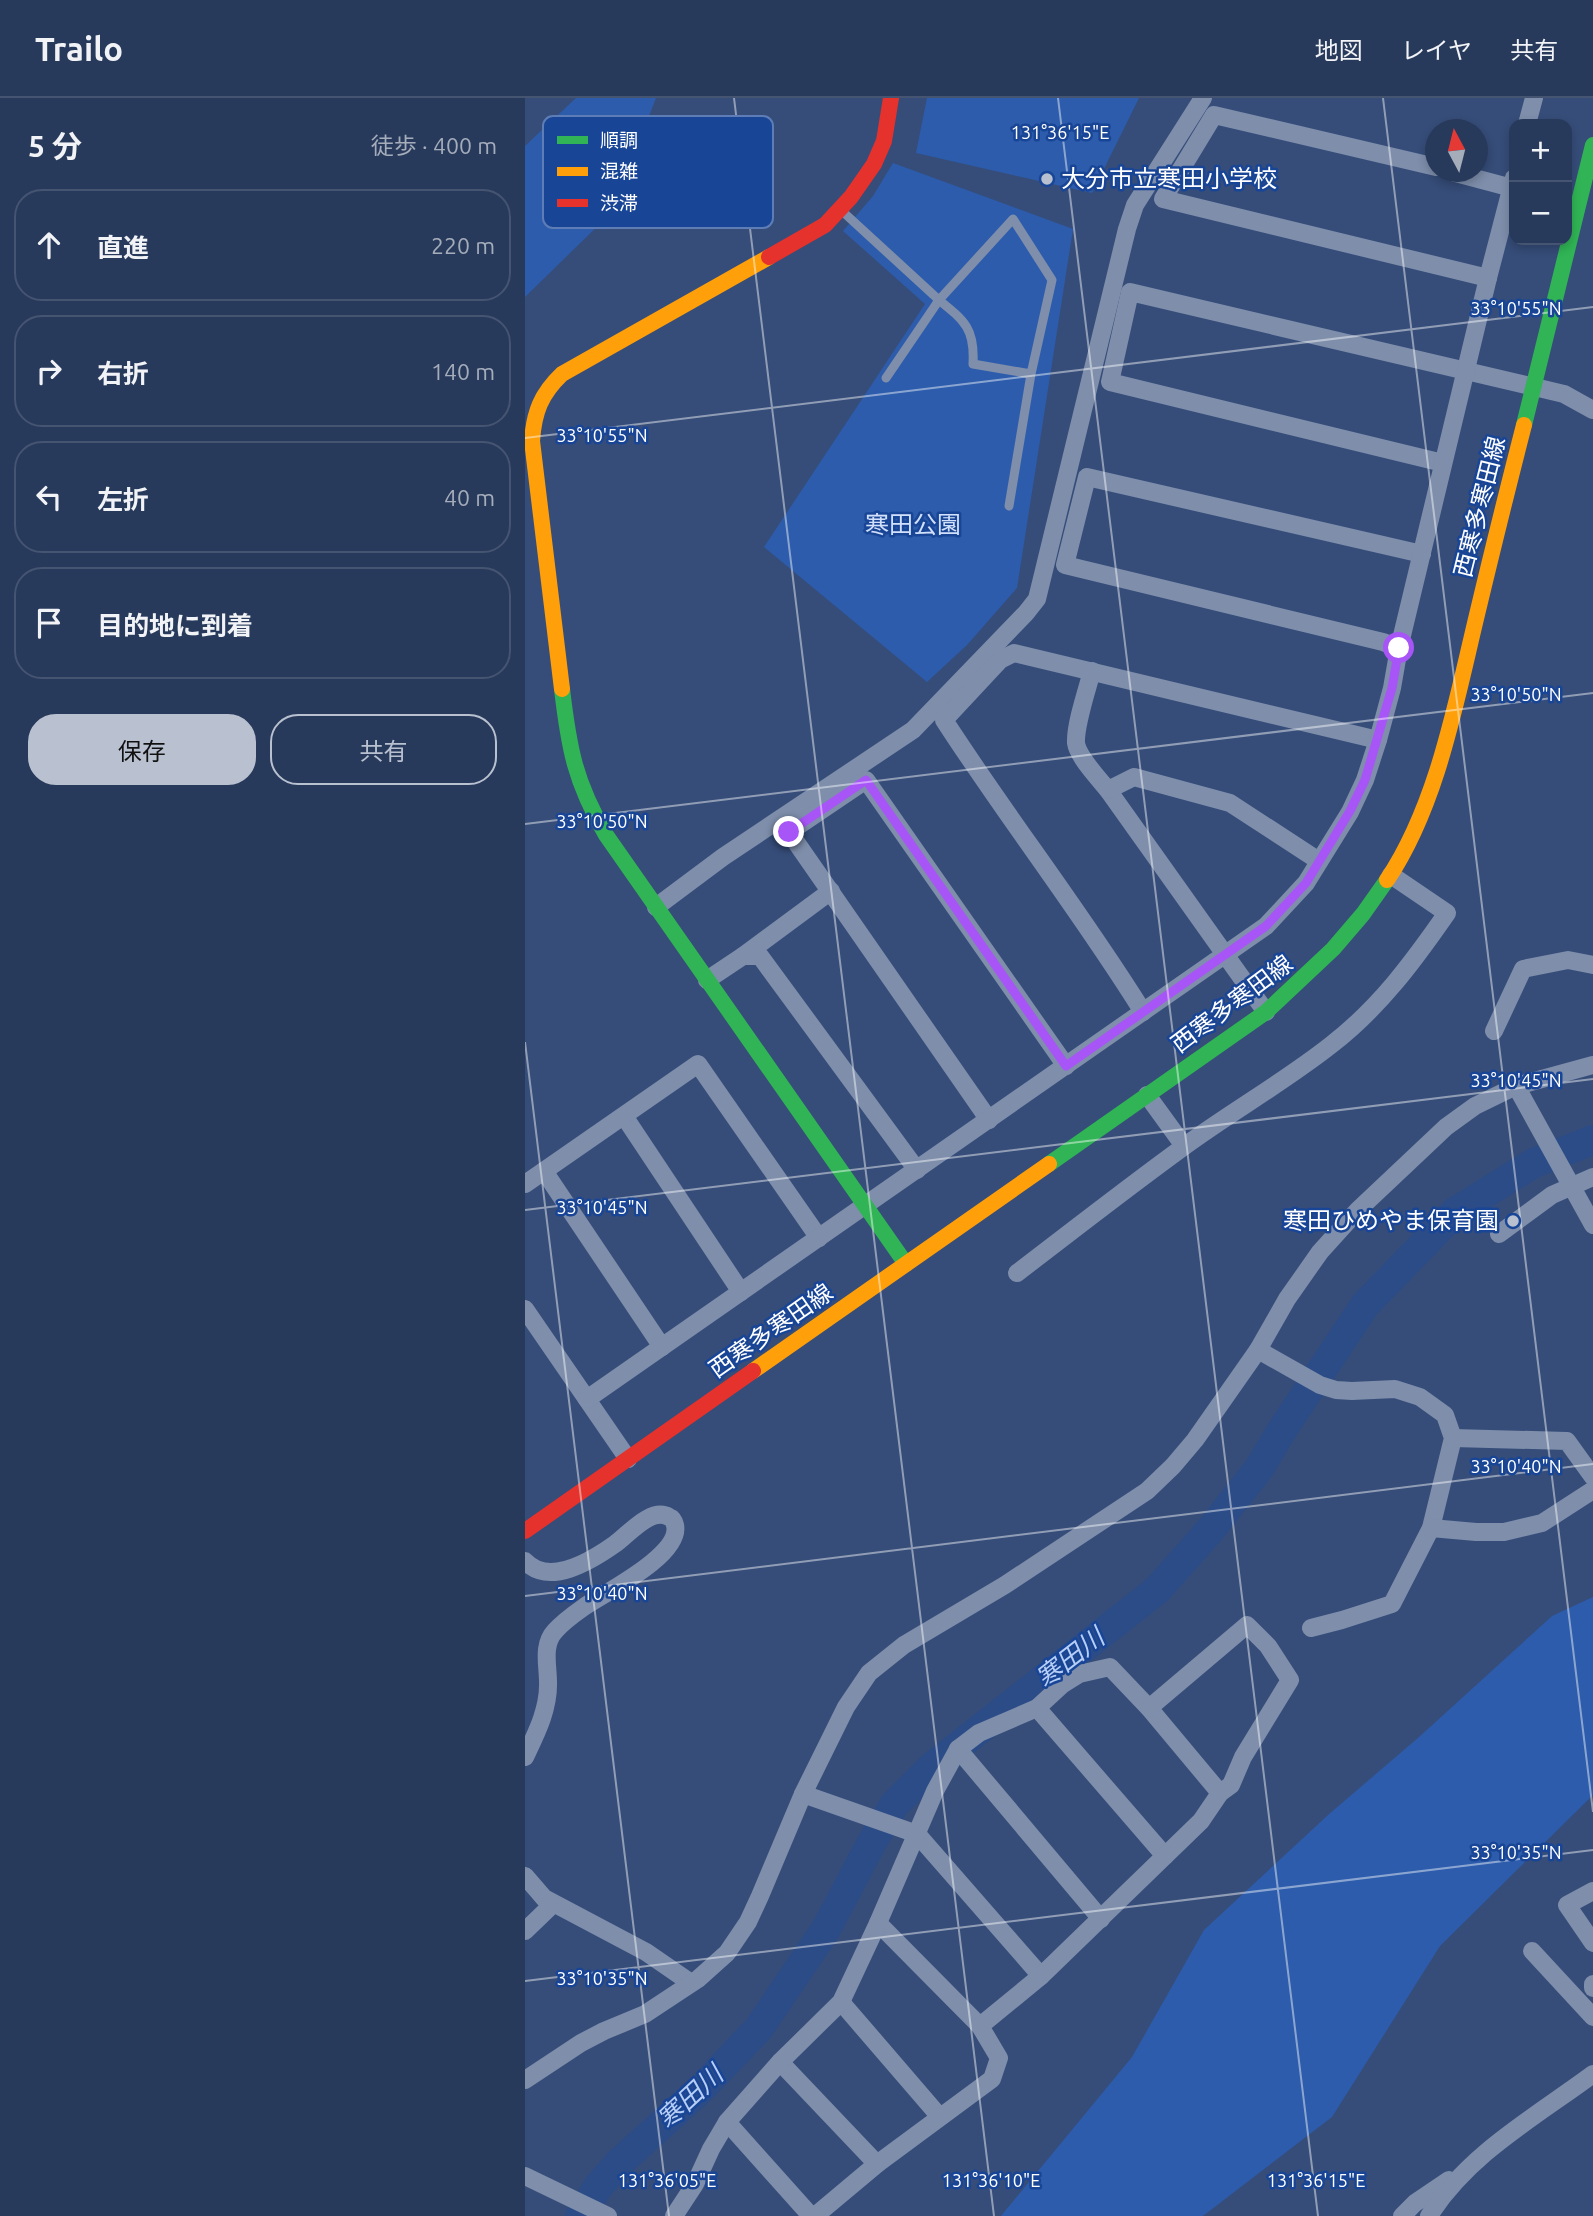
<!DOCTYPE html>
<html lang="ja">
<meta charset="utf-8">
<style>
body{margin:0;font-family:Ubuntu,"Noto Sans JP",sans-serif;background:#344564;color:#f1f3f6}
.controls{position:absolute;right:21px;top:21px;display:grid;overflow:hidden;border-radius:14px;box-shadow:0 4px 10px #0003}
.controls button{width:63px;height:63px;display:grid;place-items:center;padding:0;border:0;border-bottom:2px solid #445471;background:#283a5b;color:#f1f3f6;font:35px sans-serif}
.compass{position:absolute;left:900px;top:21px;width:63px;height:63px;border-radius:50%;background:#283a5b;box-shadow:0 4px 10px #0003;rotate:353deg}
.stop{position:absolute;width:21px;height:21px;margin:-16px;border:5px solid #a855f7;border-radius:50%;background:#fff}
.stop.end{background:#a855f7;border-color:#fff;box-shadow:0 2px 7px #0008}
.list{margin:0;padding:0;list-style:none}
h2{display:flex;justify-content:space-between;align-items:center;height:91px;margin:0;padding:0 28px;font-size:30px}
h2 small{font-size:23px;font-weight:400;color:#a5adbb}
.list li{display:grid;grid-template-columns:46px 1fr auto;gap:21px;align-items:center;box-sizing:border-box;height:112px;margin:0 14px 14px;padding:0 14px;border:2px solid #445471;border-radius:28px}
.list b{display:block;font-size:26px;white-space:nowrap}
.list em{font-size:23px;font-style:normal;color:#a5adbb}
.actions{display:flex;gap:14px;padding:21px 28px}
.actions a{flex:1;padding:16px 0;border:2px solid #b9c1d0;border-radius:28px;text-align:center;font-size:24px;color:#b9c1d0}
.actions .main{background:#b9c1d0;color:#111}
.icon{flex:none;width:38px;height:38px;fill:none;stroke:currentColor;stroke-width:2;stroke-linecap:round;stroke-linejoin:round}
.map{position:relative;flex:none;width:1068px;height:2118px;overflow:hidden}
header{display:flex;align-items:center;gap:42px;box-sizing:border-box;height:98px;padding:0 35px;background:#283a5b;border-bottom:2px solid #445471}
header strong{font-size:33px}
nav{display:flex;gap:38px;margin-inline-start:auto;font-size:24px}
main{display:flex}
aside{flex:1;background:#283a5b}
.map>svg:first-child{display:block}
</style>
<header>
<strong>Trailo</strong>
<nav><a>地図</a><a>レイヤ</a><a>共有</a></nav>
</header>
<main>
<aside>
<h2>5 分<small>徒歩 · 400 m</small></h2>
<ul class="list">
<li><svg class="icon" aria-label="ahead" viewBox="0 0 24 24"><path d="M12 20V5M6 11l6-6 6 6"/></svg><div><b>直進</b></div><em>220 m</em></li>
<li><svg class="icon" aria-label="right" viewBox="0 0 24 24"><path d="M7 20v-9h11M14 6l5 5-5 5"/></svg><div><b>右折</b></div><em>140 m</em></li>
<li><svg class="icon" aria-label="left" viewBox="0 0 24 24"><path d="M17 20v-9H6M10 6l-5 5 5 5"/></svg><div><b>左折</b></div><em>40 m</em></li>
<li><svg class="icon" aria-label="arrive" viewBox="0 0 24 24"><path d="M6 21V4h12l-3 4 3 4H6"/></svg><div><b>目的地に到着</b></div></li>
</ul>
<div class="actions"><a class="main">保存</a><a>共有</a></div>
</aside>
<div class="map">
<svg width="1068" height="2118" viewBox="0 0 1068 2118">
<rect width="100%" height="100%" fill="#364d79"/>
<g fill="#2d5cac">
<path d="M51 0H131L87 114 0 199V48Z"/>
<path d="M402 0H614L567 95 391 55Z"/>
<path d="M368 65 548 131 492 490 442 547 402 584 239 449 400 206 318 133 348 98Z"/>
<path d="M1068 1499V1697L915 1848 807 2019 678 2118H476L607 1959 679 1832 803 1717 894 1639 1027 1518Z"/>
</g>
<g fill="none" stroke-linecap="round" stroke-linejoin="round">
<path stroke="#2c4c87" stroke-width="30" d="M55 2118 73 2089 94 2065 177 1990 234 1930 301 1831 346 1746 369 1707 408 1668 632 1492 687 1430 735 1369 757 1332 840 1207 930 1114 1009 1065 1068 1042"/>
<g stroke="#7e8eab" stroke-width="9">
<path d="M317 113 414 202 361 280"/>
<path d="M484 408 506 276 448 266C450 231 440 223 414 202L488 121 527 182 506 276"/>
</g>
<g stroke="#7e8eab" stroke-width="18">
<path d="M1002 26 1009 0"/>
<path d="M911 69 689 17 638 101 963 180"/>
<path d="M927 74 987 90"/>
<path d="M918 365 585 284 605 194 1039 296 1068 312"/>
<path d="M874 550 858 544 540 467 562 379 897 456"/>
<path d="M567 573C562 592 550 627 551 645 553 659 574 681 583 692L741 914"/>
<path d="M583 692 609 679 705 705 794 763"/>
<path d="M131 809 198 759 388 632 501 515 512 501 602 131 610 107 678 0"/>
<path d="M218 858 306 793"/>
<path d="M182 882 218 858H235L392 1072"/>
<path d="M618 914C556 814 483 721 419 622L475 562 489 555 853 642"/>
<path d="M969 933 998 871 1043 862 1068 867"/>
<path d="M991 988 1068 1127"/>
<path d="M622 997 659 1048"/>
<path d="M99 1018 216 1194"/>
<path d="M464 1022 264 734 341 682 541 968"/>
<path d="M19 1073 137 1249"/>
<path d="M0 1086 173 966 294 1140"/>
<path d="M974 1136 1027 1097 1068 1079"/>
<path d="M492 1175C547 1133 602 1090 657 1050 706 1014 759 984 806 947 854 910 888 864 922 815L866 777"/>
<path d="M0 1211 103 1361"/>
<path d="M733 1252 795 1287 811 1292 827 1293 870 1291 895 1299 920 1317 928 1340 906 1430 867 1506 817 1522 786 1530"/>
<path d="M62 1301 741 828 781 785 825 714 840 682 853 642 867 590 874 550 963 180 989 80"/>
<path d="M928 1340 1042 1343 1068 1379"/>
<path d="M906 1430 951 1434H979L1017 1425 1068 1392"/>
<path d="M0 1463C24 1489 66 1463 90 1446 102 1438 126 1408 144 1419 147 1420 149 1423 150 1427 157 1457 79 1495 59 1509 49 1516 38 1524 30 1533 17 1547 23 1567 23 1584 24 1611 11 1636 0 1659"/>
<path d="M512 1610 640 1758"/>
<path d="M433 1651 576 1821"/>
<path d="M278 1696 392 1736 516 1878"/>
<path d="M0 1778 19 1800 121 1854 166 1885"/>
<path d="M1068 1793 1042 1807 1068 1845"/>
<path d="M353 1825 455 1928"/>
<path d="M0 1833 28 1806"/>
<path d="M1007 1853 1068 1919"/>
<path d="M1068 1886V1890"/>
<path d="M316 1904 415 2019"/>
<path d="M255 1964 352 2066"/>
<path d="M0 1982 56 1945 79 1933 120 1916 173 1881 202 1855 223 1824 235 1798 278 1696 321 1609 344 1575 379 1547 480 1487 622 1393 648 1368 670 1342 733 1252 762 1201 795 1154 833 1112 921 1029 950 1008 991 988 1068 967"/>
<path d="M202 2024 286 2118"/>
<path d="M0 2078 83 2118"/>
<path d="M149 2118 170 2086 186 2051 202 2024 255 1964 316 1904 353 1825 410 1693 433 1651 454 1635 512 1610 538 1586 554 1576 585 1569 624 1610 695 1695"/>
<path d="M290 2118 352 2066 467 1981 474 1960 455 1928 516 1878 676 1723 695 1695 706 1687 718 1659 765 1582 743 1548 722 1527 624 1610"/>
<path d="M877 2118 890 2105 924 2082"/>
<path d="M904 2118C943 2056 1010 2019 1068 1976"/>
</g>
<g stroke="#30b455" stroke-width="16">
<path d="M999 327 1068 47"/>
<path d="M37 591C44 651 50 684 81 737L381 1166"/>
<path d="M524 1066 741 914 808 851 838 816 862 782"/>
</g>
<g stroke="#ff9f0a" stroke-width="16">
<path d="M37 591 7 343C9 314 16 296 37 276L244 159"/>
<path d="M862 782C911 709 930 609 950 525 966 458 982 393 999 327"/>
<path d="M228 1273 524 1066"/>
</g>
<g stroke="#e5322d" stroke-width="16">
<path d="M244 159 300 127 326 99 349 66 359 43 366 0"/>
<path d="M0 1433 228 1273"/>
</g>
</g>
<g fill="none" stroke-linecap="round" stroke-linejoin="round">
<path stroke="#a855f7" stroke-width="9" d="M264 734 341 682 541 968 741 828 781 785 825 713 840 682 867 590 874 550"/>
</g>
<path fill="none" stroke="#fff" stroke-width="2" stroke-opacity="0.45" d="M209 0 469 2118M533 0 793 2118M858 0 1068 1714M0 340 1068 209M0 726 1068 595M0 944 144 2118M0 1112 1068 981M0 1498 1068 1366M0 1883 1068 1752"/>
<g fill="#b9c1d0" stroke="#194596" stroke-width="2.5">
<circle cx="522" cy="81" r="7"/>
<circle cx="988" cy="1123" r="7"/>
</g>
<g text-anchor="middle" stroke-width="5" stroke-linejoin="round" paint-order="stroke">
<g font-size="24" fill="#fff" stroke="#194596" text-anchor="start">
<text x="536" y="89">大分市立寒田小学校</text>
<text x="974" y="1131" text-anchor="end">寒田ひめやま保育園</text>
</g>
<g font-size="24" fill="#fff" stroke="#194596">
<text transform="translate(955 409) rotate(-76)" y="8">西寒多寒田線</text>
<text transform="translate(707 906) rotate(-37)" y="8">西寒多寒田線</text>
<text transform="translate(246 1233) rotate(-35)" y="8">西寒多寒田線</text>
</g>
<g font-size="24" fill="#d2e1fb" stroke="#194596">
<text x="388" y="435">寒田公園</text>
</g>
<g font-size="26" font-style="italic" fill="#b7cff7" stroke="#194596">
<text transform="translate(545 1560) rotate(-38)" y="9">寒田川</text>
<text transform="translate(165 1999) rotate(-43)" y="9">寒田川</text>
</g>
</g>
<rect x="18" y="18" width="230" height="112" rx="10" fill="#194596" stroke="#5e7db6" stroke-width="2"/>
<rect x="32" y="38" width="31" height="8" fill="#30b455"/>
<rect x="32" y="69" width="31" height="9" fill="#ff9f0a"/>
<rect x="32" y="101" width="31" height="8" fill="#e5322d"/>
<g font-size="19" fill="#fff">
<text x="75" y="49">順調</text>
<text x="75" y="80">混雑</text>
<text x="75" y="112">渋滞</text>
</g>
<g font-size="18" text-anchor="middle" fill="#fff" stroke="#194596" stroke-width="5" stroke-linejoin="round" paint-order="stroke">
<text x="535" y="41">131°36'15"E</text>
<text x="991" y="217">33°10'55"N</text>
<text x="77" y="344">33°10'55"N</text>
<text x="991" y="603">33°10'50"N</text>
<text x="77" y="730">33°10'50"N</text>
<text x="991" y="989">33°10'45"N</text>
<text x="77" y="1116">33°10'45"N</text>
<text x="991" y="1375">33°10'40"N</text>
<text x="77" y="1502">33°10'40"N</text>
<text x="991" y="1761">33°10'35"N</text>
<text x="77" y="1887">33°10'35"N</text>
<text x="142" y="2089">131°36'05"E</text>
<text x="466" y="2089">131°36'10"E</text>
<text x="791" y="2089">131°36'15"E</text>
</g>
</svg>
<div class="controls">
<button>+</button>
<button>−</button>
</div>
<svg class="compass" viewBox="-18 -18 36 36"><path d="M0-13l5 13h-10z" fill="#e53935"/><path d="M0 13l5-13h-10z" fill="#a5adbb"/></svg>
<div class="stop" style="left:874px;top:550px"></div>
<div class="stop end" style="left:264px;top:734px"></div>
</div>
</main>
